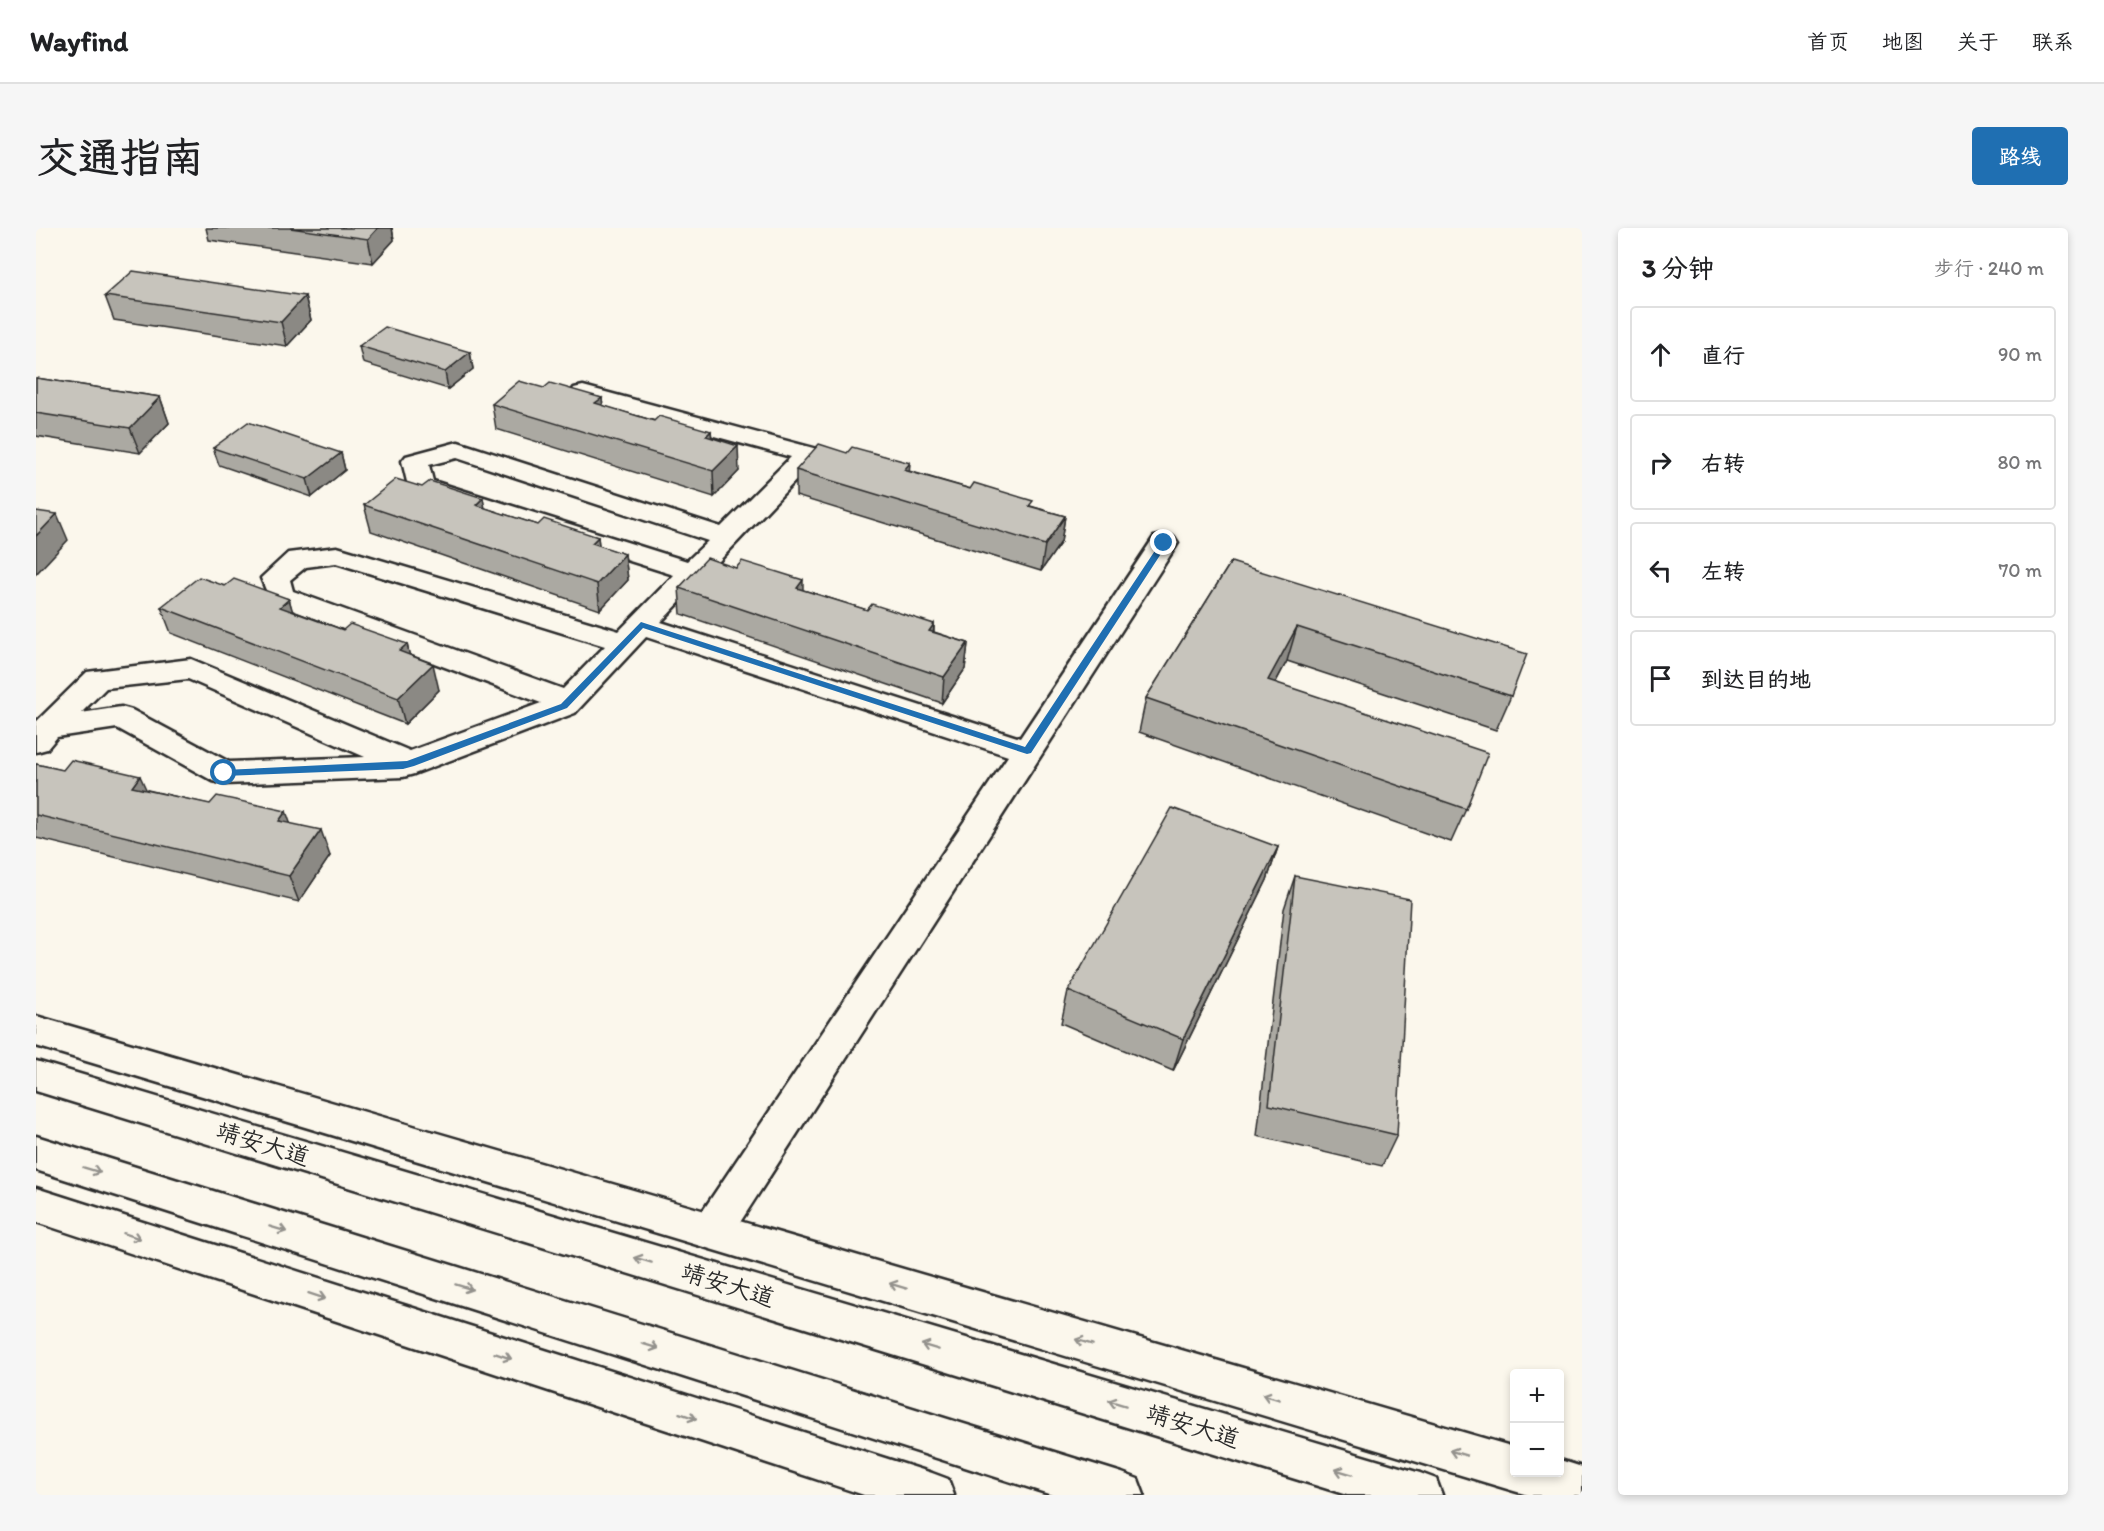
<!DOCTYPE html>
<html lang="zh">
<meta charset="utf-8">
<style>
body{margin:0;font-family:Itim,"LXGW WenKai TC",sans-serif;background:#f6f6f6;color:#202124}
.controls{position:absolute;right:18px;bottom:18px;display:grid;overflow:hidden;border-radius:6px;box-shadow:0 3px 9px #0003}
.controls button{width:54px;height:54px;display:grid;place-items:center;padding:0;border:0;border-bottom:2px solid #e0e0e0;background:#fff;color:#202124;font:30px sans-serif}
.stop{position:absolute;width:18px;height:18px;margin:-14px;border:4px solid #1f6fb2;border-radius:50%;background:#fff}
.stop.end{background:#1f6fb2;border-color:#fff;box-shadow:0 2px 6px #0008}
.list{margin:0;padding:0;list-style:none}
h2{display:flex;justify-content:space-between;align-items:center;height:78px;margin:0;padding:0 24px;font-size:26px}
h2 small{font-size:20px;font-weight:400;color:#757577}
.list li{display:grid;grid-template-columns:39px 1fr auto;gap:18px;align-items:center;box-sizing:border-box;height:96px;margin:0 12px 12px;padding:0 12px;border:2px solid #e0e0e0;border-radius:6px}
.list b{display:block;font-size:22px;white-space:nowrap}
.list em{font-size:20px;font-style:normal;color:#757577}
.icon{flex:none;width:33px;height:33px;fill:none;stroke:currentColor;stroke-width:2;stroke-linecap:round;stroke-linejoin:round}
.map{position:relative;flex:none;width:1546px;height:1267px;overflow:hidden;border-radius:6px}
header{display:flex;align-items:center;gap:36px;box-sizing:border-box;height:84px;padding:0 30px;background:#fff;border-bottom:2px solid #e0e0e0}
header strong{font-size:28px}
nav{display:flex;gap:33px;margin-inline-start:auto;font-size:21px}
.intro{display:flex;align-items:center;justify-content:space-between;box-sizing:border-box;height:144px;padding:0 36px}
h1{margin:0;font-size:42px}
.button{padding:15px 27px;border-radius:6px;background:#1f6fb2;color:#fff;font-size:21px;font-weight:700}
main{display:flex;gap:36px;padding:0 36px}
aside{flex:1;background:#fff;border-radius:6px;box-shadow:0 3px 9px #0003}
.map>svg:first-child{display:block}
</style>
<header>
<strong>Wayfind</strong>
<nav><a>首页</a><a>地图</a><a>关于</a><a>联系</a></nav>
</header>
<div class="intro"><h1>交通指南</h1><a class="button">路线</a></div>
<main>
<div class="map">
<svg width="1546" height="1267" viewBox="0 0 1546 1267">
<rect width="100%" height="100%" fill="#fbf7ec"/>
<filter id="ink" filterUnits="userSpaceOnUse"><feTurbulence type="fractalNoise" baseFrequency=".0167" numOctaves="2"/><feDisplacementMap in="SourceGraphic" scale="12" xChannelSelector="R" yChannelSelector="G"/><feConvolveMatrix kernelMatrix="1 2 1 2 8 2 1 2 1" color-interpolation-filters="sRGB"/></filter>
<g filter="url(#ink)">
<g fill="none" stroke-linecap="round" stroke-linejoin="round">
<defs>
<path id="minor" d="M547 158 781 221 785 226 625 394 984 510 1118 309 1128 307 1138 309 1142 315 690 1016 676 1021 662 1016 656 1003 662 990 972 528 610 409 539 485 378 546 367 549 188 556 177 553 81 500 21 509 11 521 0 524V494L51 444 155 431 374 523 505 475 235 374 225 350 252 325 301 319 583 403 638 347 376 264 372 258 366 233 370 228 422 214 685 299 755 229 538 170 535 165 538 160ZM421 230 672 313 651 333 397 253 393 237ZM300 335 569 418 527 461 257 363 254 352 270 339ZM152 451 329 529 193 534 96 482 85 479 45 485 70 460Z"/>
<g id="major">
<path d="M0 788 1478 1219V1244H1524V1232L1546 1239V1267H1492L1478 1263 0 818Z"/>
<path d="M0 833 1384 1245 1400 1251 1406 1267H1311L0 863Z"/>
<path d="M0 908 1086 1245 1102 1251 1108 1267H1016L0 942Z"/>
<path d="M0 960 896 1245 912 1251 918 1267H828L0 994Z"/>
</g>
</defs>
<use href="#minor" stroke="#2b2b2b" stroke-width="5"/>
<use href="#major" stroke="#2b2b2b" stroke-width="5"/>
<use href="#minor" fill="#fbf7ec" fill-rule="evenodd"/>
<use href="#major" fill="#fbf7ec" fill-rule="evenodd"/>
</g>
<g fill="#aba9a2" stroke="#2b2b2b" stroke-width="1.5">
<path d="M170 0H356L358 12 337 35 173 12Z"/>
<path d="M69 68H269L275 92 251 118 78 92Z"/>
<path d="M323 118 434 124 437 141 412 161 327 135Z"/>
<path d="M0 150 124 169 133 195 104 225 0 208Z"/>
<path d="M508 160 566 170 567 178 618 193 675 203 676 210 703 243 678 269 460 201 456 176Z"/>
<path d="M177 220 305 225 309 242 276 269 183 237Z"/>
<path d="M760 242 873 243 1029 288 1025 314 1005 343 760 268Z"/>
<path d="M328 277 449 280 502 297 562 309 563 318 589 326 592 352 564 382 335 303Z"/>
<path d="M1195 334 1475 468 1460 502 1251 433 1240 454 1430 581 1415 614 1103 504 1110 470Z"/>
<path d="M189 358 253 371 256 383 307 402 371 416 373 427 403 462 369 496 135 405 125 379Z"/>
<path d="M643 360 767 362 831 382 898 396V404L932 415 929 441 906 475 645 386Z"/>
<path d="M0 536 254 595 294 628 263 674 0 610Z"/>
<path d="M1242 619 1231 652 1137 843 1025 795 1032 763Z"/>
<path d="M1259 648 1361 907 1346 938 1221 908 1248 681Z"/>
</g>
<g fill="#8b8984" stroke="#2b2b2b" stroke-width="1.5">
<path d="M342 0H356L358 12 337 35 332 11Z"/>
<path d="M269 68 275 92 251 118 245 94Z"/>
<path d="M434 124 437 141 412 161 409 144Z"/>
<path d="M124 169 133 195 104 225 94 200Z"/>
<path d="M566 170 568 195 559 175Z"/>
<path d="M675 203 677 229 670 208Z"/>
<path d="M702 218 703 243 678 269 677 243Z"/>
<path d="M305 225 309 242 276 269 271 251Z"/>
<path d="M874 235 872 261 868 242Z"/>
<path d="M447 270 452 296 440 277Z"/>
<path d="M21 286 32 312 0 346V308Z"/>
<path d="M1029 288 1025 314 1005 343 1009 317Z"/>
<path d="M562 309 565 335 556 315Z"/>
<path d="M589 326 592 352 564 382 561 356Z"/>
<path d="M767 352V379L761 360Z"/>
<path d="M253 371 261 398 244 379Z"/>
<path d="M898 396 896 422 893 403Z"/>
<path d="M1261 399 1251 433 1223 485 1232 452Z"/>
<path d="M932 415 929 441 906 475 908 449Z"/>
<path d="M371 416 377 442 363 423Z"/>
<path d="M397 436 403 462 369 496 362 470Z"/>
<path d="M104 548 116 574 96 559Z"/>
<path d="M250 583 259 609 243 593Z"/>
<path d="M285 602 294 628 263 674 253 648Z"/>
<path d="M1242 619 1231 652 1137 843 1147 811Z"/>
</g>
<g fill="#c7c4bc" stroke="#2b2b2b" stroke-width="1.5">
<path d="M254 0H342L332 11Z"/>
<path d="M97 43 269 68 245 94 69 68Z"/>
<path d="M349 99 434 124 409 144 323 118Z"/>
<path d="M0 150 124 169 94 200 0 185Z"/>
<path d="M483 153 508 160 514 155 566 170 559 175 618 193 623 188 675 203 670 208 702 218 677 243 456 176Z"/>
<path d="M212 194 305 225 271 251 177 220Z"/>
<path d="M783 216 811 225 816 219 874 235 868 242 934 261 938 255 997 273 993 278 1029 288 1009 317 760 242Z"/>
<path d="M360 251 386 259 394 253 447 270 440 277 502 297 508 291 562 309 556 315 589 326 561 356 328 277Z"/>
<path d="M0 283 21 286 0 308Z"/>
<path d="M671 330 700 340 706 333 767 352 761 360 831 382 836 376 898 396 893 403 932 415 908 449 643 360Z"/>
<path d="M1195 334 1491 426 1475 468 1261 399 1232 452 1452 525 1430 581 1110 470Z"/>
<path d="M163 349 189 358 198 351 253 371 244 379 307 402 314 396 371 416 363 423 397 436 362 470 125 379Z"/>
<path d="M35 532 104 548 96 559 174 576 181 568 250 583 243 593 285 602 253 648 0 587V536L27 542Z"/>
<path d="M1136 580 1242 619 1147 811 1032 763Z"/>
<path d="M1259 648 1374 671 1361 907 1233 877Z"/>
</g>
<defs><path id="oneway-shaft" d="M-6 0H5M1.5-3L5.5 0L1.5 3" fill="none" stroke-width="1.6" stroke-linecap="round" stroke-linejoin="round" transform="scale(1.5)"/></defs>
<g stroke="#93918c">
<use href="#oneway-shaft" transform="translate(56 942) rotate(17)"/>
<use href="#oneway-shaft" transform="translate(242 1001) rotate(17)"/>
<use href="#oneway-shaft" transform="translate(96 1008) rotate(18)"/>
<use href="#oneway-shaft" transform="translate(607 1032) rotate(-163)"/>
<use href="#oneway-shaft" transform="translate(862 1058) rotate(-163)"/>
<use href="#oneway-shaft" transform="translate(428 1059) rotate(17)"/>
<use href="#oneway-shaft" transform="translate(281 1068) rotate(18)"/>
<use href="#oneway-shaft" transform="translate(1048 1114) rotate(-163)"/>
<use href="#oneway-shaft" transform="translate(614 1118) rotate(17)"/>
<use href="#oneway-shaft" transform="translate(894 1119) rotate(-163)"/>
<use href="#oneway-shaft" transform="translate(467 1128) rotate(18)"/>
<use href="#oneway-shaft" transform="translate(1235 1169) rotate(-163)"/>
<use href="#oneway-shaft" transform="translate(1081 1175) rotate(-163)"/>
<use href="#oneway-shaft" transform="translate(652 1188) rotate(18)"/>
<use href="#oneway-shaft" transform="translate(1422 1225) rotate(-163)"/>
<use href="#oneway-shaft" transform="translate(1308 1244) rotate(-163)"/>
</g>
</g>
<path fill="#1f6fb2" d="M1128 312 1132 315 995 525 991 526 607 400 531 480 378 538 367 541 188 548 183 545 188 542 371 533 525 476 605 394 989 519 1124 315Z"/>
<g text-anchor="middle" stroke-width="4.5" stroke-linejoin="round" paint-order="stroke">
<g font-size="24" fill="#2b2b2b" stroke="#fbf7ec">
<text transform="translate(227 916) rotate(17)" y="8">靖安大道</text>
<text transform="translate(692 1057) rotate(17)" y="8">靖安大道</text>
<text transform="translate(1157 1198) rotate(17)" y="8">靖安大道</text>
</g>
</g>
</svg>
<div class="controls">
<button>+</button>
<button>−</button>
</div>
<div class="stop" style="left:188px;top:545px"></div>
<div class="stop end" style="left:1128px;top:315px"></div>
</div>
<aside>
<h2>3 分钟<small>步行 · 240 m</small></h2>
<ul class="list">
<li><svg class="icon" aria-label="ahead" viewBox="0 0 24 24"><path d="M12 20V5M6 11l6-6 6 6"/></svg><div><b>直行</b></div><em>90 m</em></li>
<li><svg class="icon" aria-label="right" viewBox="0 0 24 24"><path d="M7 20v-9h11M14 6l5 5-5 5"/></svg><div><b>右转</b></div><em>80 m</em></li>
<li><svg class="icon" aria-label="left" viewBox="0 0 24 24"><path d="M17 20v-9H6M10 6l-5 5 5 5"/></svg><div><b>左转</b></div><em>70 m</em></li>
<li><svg class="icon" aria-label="arrive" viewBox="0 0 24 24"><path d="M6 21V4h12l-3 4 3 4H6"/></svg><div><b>到达目的地</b></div></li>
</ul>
</aside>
</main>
